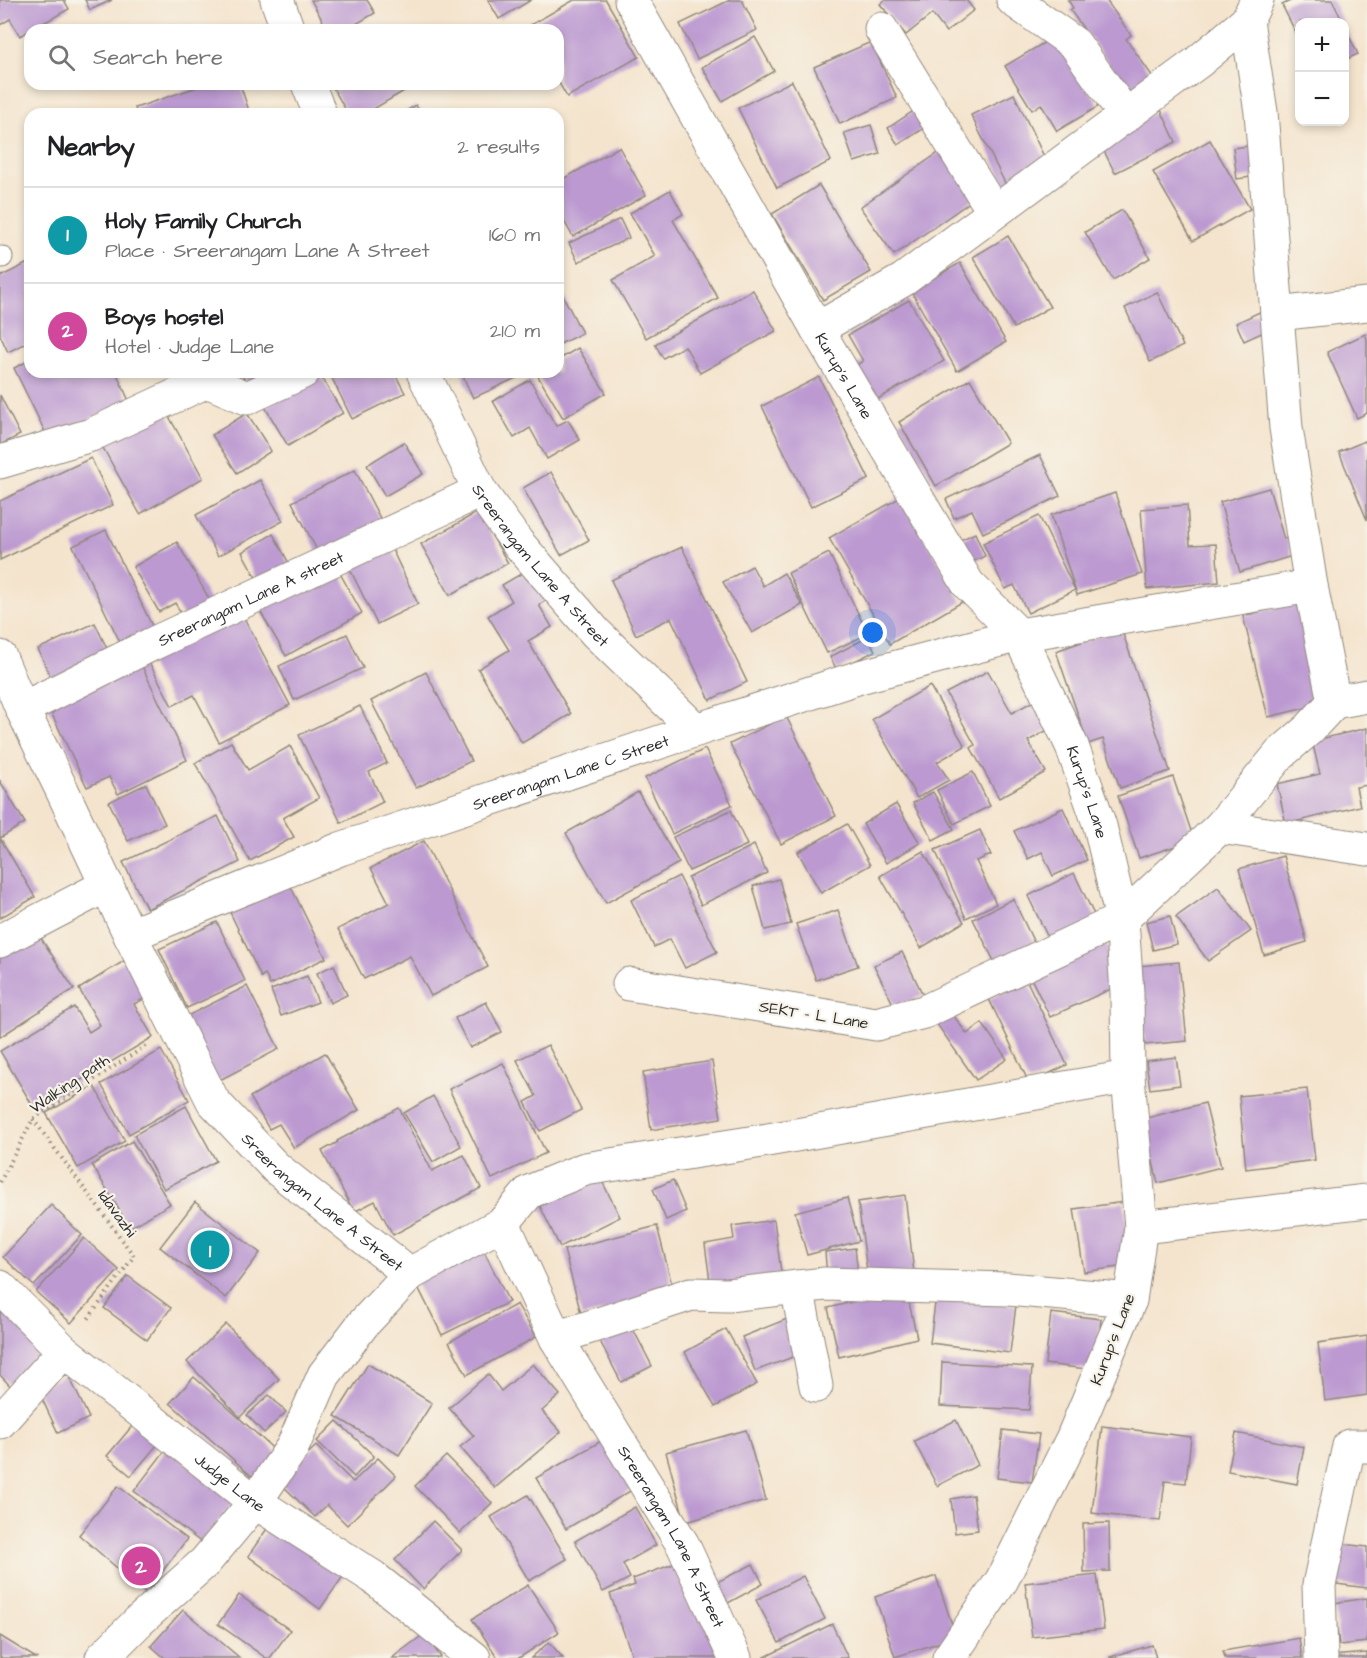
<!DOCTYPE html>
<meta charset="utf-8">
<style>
body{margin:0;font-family:"Architects Daughter",sans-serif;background:#f2f2f2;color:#202124}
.controls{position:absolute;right:18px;top:18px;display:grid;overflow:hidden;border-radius:12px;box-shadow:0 3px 9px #0003}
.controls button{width:54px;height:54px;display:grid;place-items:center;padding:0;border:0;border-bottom:2px solid #e0e0e0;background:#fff;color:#202124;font:30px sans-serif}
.you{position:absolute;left:873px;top:633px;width:21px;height:21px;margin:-15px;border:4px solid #fff;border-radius:50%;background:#1a73e8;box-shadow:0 0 0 9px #1a73e833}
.badge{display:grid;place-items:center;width:39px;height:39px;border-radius:50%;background:#2563eb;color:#fff;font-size:20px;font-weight:700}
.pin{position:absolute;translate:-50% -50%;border:3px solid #fff;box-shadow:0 2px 6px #0006}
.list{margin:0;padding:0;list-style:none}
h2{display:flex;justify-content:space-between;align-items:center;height:78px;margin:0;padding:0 24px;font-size:26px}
h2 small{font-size:20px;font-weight:400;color:#757577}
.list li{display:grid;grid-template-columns:39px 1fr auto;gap:18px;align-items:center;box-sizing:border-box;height:96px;padding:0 24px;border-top:2px solid #e0e0e0}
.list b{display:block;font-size:22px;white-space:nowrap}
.list p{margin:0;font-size:20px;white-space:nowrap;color:#757577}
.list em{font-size:20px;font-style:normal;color:#757577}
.icon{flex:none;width:33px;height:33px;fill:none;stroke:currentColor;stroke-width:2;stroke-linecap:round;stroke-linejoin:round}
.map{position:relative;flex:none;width:1367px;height:1658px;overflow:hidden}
.search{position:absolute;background:#fff;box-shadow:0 3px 9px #0003;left:24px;top:24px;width:540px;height:66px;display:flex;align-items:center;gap:15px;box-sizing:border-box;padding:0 21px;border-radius:18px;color:#757577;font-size:22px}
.panel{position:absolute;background:#fff;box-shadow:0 3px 9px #0003;left:24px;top:108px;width:540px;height:270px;border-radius:18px}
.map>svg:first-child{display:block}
</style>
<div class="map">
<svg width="1367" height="1658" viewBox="0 0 1367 1658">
<rect width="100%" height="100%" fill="#f7f3e8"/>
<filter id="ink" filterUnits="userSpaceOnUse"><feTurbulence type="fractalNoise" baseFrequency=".0167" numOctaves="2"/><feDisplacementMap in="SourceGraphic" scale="12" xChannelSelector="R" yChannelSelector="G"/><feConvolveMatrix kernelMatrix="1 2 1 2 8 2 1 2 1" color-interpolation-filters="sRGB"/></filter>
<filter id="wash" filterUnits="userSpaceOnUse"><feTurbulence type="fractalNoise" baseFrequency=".008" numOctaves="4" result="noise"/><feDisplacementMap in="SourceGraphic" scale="24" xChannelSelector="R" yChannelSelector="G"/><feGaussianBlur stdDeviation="1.35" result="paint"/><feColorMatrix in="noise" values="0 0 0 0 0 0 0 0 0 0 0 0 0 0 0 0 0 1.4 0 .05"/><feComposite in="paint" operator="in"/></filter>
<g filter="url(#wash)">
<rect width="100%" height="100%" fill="#f4e4cd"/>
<g id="blocks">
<g fill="#bc9ad1">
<path d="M0 0H64L69 9 20 36 10 19 0 25Z"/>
<path d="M85 0H112L90 10Z"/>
<path d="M311 0H367L375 13 346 30H328Z"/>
<path d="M488 0H531L499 19Z"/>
<path d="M574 0H606L639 57 567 97 558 81V30H529L527 27Z"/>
<path d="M730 0H742L757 30 697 59 680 24Z"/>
<path d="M885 0H966L974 10 946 32 932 14 906 35 880 4Z"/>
<path d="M1068 0H1106L1131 35 1126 39 1153 77 1130 93 1070 10 1073 8Z"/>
<path d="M1292 0H1332L1343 22H1300V41L1282 5Z"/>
<path d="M1344 26 1358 54 1344 60Z"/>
<path d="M1057 35 1099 106 1057 131 1041 104 1032 110 1005 66Z"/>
<path d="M755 37 774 71 722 101 702 67Z"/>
<path d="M871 42 897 98 840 124 814 67Z"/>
<path d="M792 81 831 161 777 188 738 108Z"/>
<path d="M206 84H240L250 114H137L135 108Z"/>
<path d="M331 84H416L365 114H348Z"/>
<path d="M1014 94 1048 165 1006 185 971 115Z"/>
<path d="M416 105 421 114H401Z"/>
<path d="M915 110 926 127 898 145 888 128Z"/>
<path d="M1161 110 1176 142 1115 173 1099 141Z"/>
<path d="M871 125 880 154 854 162 844 133Z"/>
<path d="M1210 140 1250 209 1193 241 1153 172Z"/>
<path d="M1255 145 1258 176 1237 179 1233 148Z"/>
<path d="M619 147 646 195 573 237 558 210V182Z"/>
<path d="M944 149 977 197 894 255 860 207Z"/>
<path d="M819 185 871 272 823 300 772 214Z"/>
<path d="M670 190 683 214 673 220 718 298 646 338 613 280 655 256 630 213Z"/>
<path d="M1122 210 1150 258 1113 280 1085 232Z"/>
<path d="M620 219 629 238 578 262 569 243Z"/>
<path d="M1008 236 1050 307 1014 328 973 257Z"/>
<path d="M30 262V341L8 352 0 335V277Z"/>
<path d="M960 263 1006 342 957 371 911 291Z"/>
<path d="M558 286 582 333 558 345Z"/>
<path d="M753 290 776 331 700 373 685 346 663 358 655 344Z"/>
<path d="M1157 292 1183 346 1150 362 1125 308Z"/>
<path d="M909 300 944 361 873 402 853 367 863 361 848 335Z"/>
<path d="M1266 309 1275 327 1244 341 1236 323Z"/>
<path d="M1365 334 1367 339V413L1357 418 1327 352Z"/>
<path d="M578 348 606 393 563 418 536 373 558 372V360Z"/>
<path d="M30 360V372H116L129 401 48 438 14 368Z"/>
<path d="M241 372H277L249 387Z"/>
<path d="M329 372H394L405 393 352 419Z"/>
<path d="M461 372H529L473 398Z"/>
<path d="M320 375 343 413 288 446 265 407Z"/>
<path d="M819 377 869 479 811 507 762 406Z"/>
<path d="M970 379 1008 443 936 486 899 422Z"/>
<path d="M530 380 556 426 568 420 580 440 547 459 530 428 514 438 493 401Z"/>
<path d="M0 395 20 435 0 445Z"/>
<path d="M166 411 203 478 140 514 102 446Z"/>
<path d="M247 413 271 451 237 473 212 435Z"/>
<path d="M1365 441 1367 446V520L1339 452Z"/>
<path d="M404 442 423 474 385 496 367 465Z"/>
<path d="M1040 455 1060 496 983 533 972 510 954 518 946 499Z"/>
<path d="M91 458 113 505 0 560V501Z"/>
<path d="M355 470 382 522 319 554 292 502Z"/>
<path d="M551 472 589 540 561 555 523 488Z"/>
<path d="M260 480 283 521 218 556 196 515Z"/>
<path d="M1269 488 1284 539 1287 538 1292 556 1240 572 1220 502Z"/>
<path d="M1115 493 1142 574 1077 595 1051 515Z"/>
<path d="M901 497 962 602 890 644 829 538Z"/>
<path d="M1187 505 1190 545 1216 544 1219 582 1147 589 1141 509Z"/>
<path d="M478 512 508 563 450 595 421 544Z"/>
<path d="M1039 516 1075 590 1028 613 1014 585 1005 589 983 543Z"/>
<path d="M106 530 156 634 124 650 73 546Z"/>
<path d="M975 533 985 556 964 566 954 543Z"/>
<path d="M273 534 290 565 259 583 242 552Z"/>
<path d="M388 541 418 604 377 624 346 561Z"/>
<path d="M177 542 213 606 186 621 175 603 159 612 133 567Z"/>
<path d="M682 547 747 682 710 700 671 618 636 635 611 580Z"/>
<path d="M829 553 868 634 827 653 788 573Z"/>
<path d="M536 565 554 595 539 605 552 627 528 641 571 714 522 743 478 669 509 650 488 616 512 601 502 585Z"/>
<path d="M752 566 763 586 784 573 802 605 752 633 723 582Z"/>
<path d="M337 568 362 613 286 656 260 611Z"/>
<path d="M1297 602 1322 704 1268 717 1243 616Z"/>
<path d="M241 612 290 705 219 742 194 695 172 706 147 658Z"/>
<path d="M95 623 109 653 52 680 38 649Z"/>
<path d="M1121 628 1170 771 1120 788 1103 739 1088 744 1056 651Z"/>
<path d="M347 634 363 668 294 700 279 666Z"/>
<path d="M868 637 875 651 837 670 830 657Z"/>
<path d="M138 658 187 760 118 794 109 777 87 787 46 702Z"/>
<path d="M988 671 1012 713 1037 699 1053 727 1028 741 1046 772 999 798 971 748 975 745 946 693Z"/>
<path d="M426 672 471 761 416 788 371 701Z"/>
<path d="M930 686 965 746 937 762 949 780 917 798 872 719Z"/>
<path d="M360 706 387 763 369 772 383 802 341 823 299 735Z"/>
<path d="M786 716 836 816 781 844 730 744Z"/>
<path d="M1367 728V785L1356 787 1360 806 1286 824 1277 784 1320 774 1312 741Z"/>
<path d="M231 742 248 770 290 746 319 798 283 818 294 837 250 861 195 763Z"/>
<path d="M705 749 732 805 672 834 645 778Z"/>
<path d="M973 772 990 806 954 824 937 790Z"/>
<path d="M1173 777 1194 840 1139 858 1118 796Z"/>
<path d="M0 781 25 823 0 838 35 897 0 918Z"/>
<path d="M146 784 165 824 128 841 109 802Z"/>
<path d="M638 792 679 863 606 903 566 833Z"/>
<path d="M933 792 954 829 933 840 913 803Z"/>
<path d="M896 804 920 843 886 863 863 824Z"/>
<path d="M1063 808 1087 860 1053 876 1042 852 1028 859 1014 831Z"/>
<path d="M731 810 747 845 689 871 673 837Z"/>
<path d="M218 816 240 862 147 909 123 862Z"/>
<path d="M847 824 870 865 821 893 798 852Z"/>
<path d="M980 830 991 855 976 861 996 904 966 918 935 850Z"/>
<path d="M424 841 488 967 431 996 410 956 364 979 338 929 389 903 371 868Z"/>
<path d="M754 845 767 873 701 905 688 878Z"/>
<path d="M923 851 964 922 921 948 880 876Z"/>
<path d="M1283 856 1307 942 1264 955 1239 869Z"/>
<path d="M1074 873 1097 921 1051 944 1028 896Z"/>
<path d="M679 876 717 952 685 968 670 939 654 947 631 900Z"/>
<path d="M779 879 791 924 765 930 753 886Z"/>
<path d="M288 881 326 958 270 985 265 974 261 977 229 910Z"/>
<path d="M1218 887 1251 931 1208 961 1176 917Z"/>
<path d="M1013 899 1039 953 1000 973 973 919Z"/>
<path d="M838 910 858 966 816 980 796 924Z"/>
<path d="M1170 916 1177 944 1153 950 1146 922Z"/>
<path d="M217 922 245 981 187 1008 159 949Z"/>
<path d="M35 929 74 989 0 1037V952Z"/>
<path d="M1102 935 1124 983 1050 1017 1027 970Z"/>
<path d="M902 952 923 995 895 1008 874 965Z"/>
<path d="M127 959 149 996 134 1004 153 1037 34 1108 0 1051 74 1007 89 1032 100 1025 79 989Z"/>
<path d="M1179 962 1187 1041 1145 1045 1138 966Z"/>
<path d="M334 965 347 995 330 1003 317 973Z"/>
<path d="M307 976 318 1002 281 1016 271 990Z"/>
<path d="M1027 981 1067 1065 1029 1083 989 999Z"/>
<path d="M247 986 279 1049 216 1082 183 1018Z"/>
<path d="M486 1002 502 1032 470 1048 455 1018Z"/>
<path d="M949 1009 967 1034 982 1023 1007 1059 976 1080 934 1020Z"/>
<path d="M548 1045 581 1110 540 1131 525 1102 536 1096 517 1060Z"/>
<path d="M161 1050 189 1100 129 1134 101 1084Z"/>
<path d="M325 1053 359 1110 294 1148 279 1124 269 1129 250 1097Z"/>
<path d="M1176 1057 1180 1085 1150 1089 1146 1061Z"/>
<path d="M712 1061 721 1118 651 1130 643 1072Z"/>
<path d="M503 1063 546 1153 492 1179 449 1089Z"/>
<path d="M94 1086 125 1141 78 1168 46 1113Z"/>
<path d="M1307 1089 1315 1160 1246 1169 1239 1096Z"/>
<path d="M433 1096 461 1146 433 1162 404 1113Z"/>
<path d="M1205 1103 1221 1167 1158 1183 1143 1119Z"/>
<path d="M186 1106 216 1161 164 1189 134 1135Z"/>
<path d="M399 1108 432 1171 464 1155 481 1188 393 1235 375 1201 354 1212 322 1151 338 1142 337 1141Z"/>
<path d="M132 1141 170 1204 130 1228 92 1165Z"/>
<path d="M600 1177 620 1217 560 1247 540 1206Z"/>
<path d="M673 1180 686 1211 666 1220 653 1189Z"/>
<path d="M905 1195 914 1273 868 1279 858 1202Z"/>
<path d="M847 1198 859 1241 807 1255 795 1212Z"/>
<path d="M195 1202 260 1253 226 1298 160 1247Z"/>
<path d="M1124 1202 1132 1265 1084 1272 1074 1209Z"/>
<path d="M51 1205 82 1235 34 1286 3 1257Z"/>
<path d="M774 1220 782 1279 711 1289 705 1244 734 1239 732 1226Z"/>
<path d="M657 1226 674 1293 582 1317 564 1250Z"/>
<path d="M84 1238 119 1270 71 1323 36 1292Z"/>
<path d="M482 1247 509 1302 442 1335 415 1281Z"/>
<path d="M855 1248 858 1273 827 1277 825 1252Z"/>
<path d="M128 1276 171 1308 147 1340 104 1308Z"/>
<path d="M906 1289 917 1338 839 1357 828 1308Z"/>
<path d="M936 1295 1016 1305 1010 1353 930 1343Z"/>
<path d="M0 1302 51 1356 14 1390 0 1375Z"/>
<path d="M517 1304 536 1337 467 1375 449 1342Z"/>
<path d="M1051 1313 1101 1319 1095 1370 1045 1364Z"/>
<path d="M787 1319 801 1354 755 1371 742 1337Z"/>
<path d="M226 1324 279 1379 240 1417 187 1362Z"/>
<path d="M631 1325 652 1366 621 1382 600 1341Z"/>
<path d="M726 1329 757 1384 715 1407 685 1352Z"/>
<path d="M1367 1336V1395L1325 1401 1318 1343Z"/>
<path d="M942 1362 1032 1367 1029 1410 940 1406Z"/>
<path d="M368 1364 432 1403 399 1455 335 1416Z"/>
<path d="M533 1364 560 1395 542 1411 561 1432 495 1488 460 1447 474 1436 449 1408 488 1374 501 1391Z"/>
<path d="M68 1374 89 1418 58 1433 37 1388Z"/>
<path d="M194 1377 279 1454 256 1480 170 1403Z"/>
<path d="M269 1395 286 1412 264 1433 247 1415Z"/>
<path d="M956 1420 978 1465 937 1486 914 1441Z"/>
<path d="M337 1421 374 1456 354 1477 317 1441Z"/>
<path d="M133 1425 157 1445 131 1476 107 1456Z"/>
<path d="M1102 1426 1191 1437 1186 1483 1165 1481 1160 1521 1092 1513Z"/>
<path d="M746 1430 766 1500 685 1522 666 1452Z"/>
<path d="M1003 1430 1039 1434 1032 1482 997 1478Z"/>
<path d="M1236 1433 1304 1447 1297 1484 1228 1471Z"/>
<path d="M603 1440 632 1490 566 1529 536 1478Z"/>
<path d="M316 1446 353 1482 378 1458 396 1476 347 1525 327 1505 315 1517 279 1482Z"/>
<path d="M167 1448 235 1500 202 1543 134 1491Z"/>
<path d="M446 1456 492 1503 460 1533 415 1486Z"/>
<path d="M118 1486 187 1539 146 1593 79 1535Z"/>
<path d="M528 1495 567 1559 529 1581 491 1517Z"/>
<path d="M973 1495 978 1530 955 1533 951 1499Z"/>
<path d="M635 1507 656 1545 623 1564 630 1578 603 1592 575 1541Z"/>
<path d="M433 1521 462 1550 423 1589 395 1560Z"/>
<path d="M271 1523 344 1575 320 1609 248 1556Z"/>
<path d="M1109 1523 1110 1571 1084 1572 1083 1524Z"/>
<path d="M1335 1543 1367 1547V1588L1329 1583Z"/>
<path d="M684 1560 720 1658H633L610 1594 635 1585 633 1579Z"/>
<path d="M753 1564 763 1584 728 1603 717 1582Z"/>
<path d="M1097 1575 1104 1629 1032 1637 1025 1583Z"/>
<path d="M803 1576 825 1619 779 1643 756 1600Z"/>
<path d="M936 1576 956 1637 895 1657 875 1597Z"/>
<path d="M528 1585 559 1632 519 1658H498L472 1619Z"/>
<path d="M239 1595 290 1630 270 1658H266L218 1624Z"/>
<path d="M1367 1598V1642L1339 1645 1334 1603Z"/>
<path d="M183 1610 240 1658H165L151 1646Z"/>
<path d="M832 1624 848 1658H763Z"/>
<path d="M424 1634 441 1657 440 1658H392Z"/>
<path d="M0 1636 36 1658H0Z"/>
<path d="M1299 1638 1302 1658H1225L1223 1651Z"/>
<path d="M549 1642 563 1658H531Z"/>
<path d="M1152 1645 1156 1658H1110V1657Z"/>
<path d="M1367 1653V1658H1331V1656Z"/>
</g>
</g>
</g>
<g filter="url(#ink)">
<use href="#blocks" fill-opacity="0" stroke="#90887c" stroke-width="1.5"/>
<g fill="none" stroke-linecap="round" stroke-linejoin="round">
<defs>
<path id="service" d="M0 257H2"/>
<g id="minor">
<path d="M277 0 288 30"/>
<path id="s1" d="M631 0 817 329 968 584 1019 635 1072 746 1100 826 1122 919 1127 993 1128 1077 1141 1227 1130 1300 1073 1437 1002 1580 949 1658"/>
<path d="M1013 0 1075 44 1126 116"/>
<path d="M1257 0 1247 21 1261 112 1286 428 1311 586"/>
<path d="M881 29 994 212"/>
<path d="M308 84 320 114"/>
<path d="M1277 314 1367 304"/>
<path d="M817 329 903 280 1198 62 1247 21"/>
<path id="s2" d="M423 372 480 491 517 542 596 633 696 730"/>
<path d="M0 462 91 435 207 381 247 398 303 372"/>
<path id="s3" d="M0 657 22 709 61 788 130 935 213 1101 276 1168 410 1274 503 1223 556 1338 683 1545 735 1658"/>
<path d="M1334 702 1367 696"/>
<path id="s4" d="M22 709 150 645 480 491"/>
<path d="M1220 827 1367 849"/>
<path id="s5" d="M130 935 340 849 696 730 863 676 1019 635 1311 586 1334 702 1309 729 1280 754 1220 827 1122 919 924 1012 876 1024 629 984"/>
<path d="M0 941 107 885"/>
<path d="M503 1223 529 1192 585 1169 756 1142 1128 1077"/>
<path d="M1141 1227 1367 1201"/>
<path id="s6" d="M0 1287 64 1351 255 1502 373 1577 474 1658"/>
<path d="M797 1287 816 1386"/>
<path d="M556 1338 691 1294 728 1295 825 1284 1008 1289 1130 1300"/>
<path d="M0 1422 64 1351"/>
<path d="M102 1658 139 1621 205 1562 255 1502 292 1448 324 1375 363 1324 410 1274"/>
<path d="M1321 1658 1319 1585 1349 1446H1367"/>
</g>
</defs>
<use href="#service" stroke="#90887c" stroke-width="23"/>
<use href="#minor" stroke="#90887c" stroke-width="35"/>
<g stroke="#90887c" stroke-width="4" stroke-dasharray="1.5 4.5" stroke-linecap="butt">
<path d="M33 1119 134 1256 86 1322"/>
<path d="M0 1182 33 1119 146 1046"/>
</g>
<use href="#service" stroke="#fff" stroke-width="21"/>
<use href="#minor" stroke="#fff" stroke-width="33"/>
</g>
</g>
<g text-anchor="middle" stroke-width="4.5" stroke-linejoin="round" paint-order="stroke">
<g font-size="16" fill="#2b2b2b" stroke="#f7f3e8">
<text dy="6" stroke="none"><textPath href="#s1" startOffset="432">Kurup's Lane</textPath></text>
<text dy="6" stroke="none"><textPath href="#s2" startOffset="228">Sreerangam Lane A Street</textPath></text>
<text dy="6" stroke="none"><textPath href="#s4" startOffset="254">Sreerangam Lane A street</textPath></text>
<text dy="6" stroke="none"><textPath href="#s5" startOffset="470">Sreerangam Lane C Street</textPath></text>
<text dy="6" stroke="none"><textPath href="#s1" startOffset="918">Kurup's Lane</textPath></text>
<text transform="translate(814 1014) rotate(9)" y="6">SEKT - L Lane</text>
<text transform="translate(69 1083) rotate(-34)" y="6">Walking path</text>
<text dy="6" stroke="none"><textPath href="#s3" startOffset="642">Sreerangam Lane A Street</textPath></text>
<text transform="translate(118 1213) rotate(54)" y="6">Idavazhi</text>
<text transform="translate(1112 1339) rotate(-69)" y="6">Kurup's Lane</text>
<text dy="6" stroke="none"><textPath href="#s6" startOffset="302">Judge Lane</textPath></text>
<text dy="6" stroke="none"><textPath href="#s3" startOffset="1218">Sreerangam Lane A Street</textPath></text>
</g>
</g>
</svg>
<div class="controls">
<button>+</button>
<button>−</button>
</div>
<div class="you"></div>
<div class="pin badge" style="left:210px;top:1250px;background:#0f9aa8">1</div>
<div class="pin badge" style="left:141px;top:1566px;background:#d1479c">2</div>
<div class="search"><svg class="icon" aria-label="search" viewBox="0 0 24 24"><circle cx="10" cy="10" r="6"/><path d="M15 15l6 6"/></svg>Search here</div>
<section class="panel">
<h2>Nearby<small>2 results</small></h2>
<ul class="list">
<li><span class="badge" style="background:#0f9aa8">1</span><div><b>Holy Family Church</b><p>Place · Sreerangam Lane A Street</p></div><em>160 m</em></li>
<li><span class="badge" style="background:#d1479c">2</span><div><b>Boys hostel</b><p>Hotel · Judge Lane</p></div><em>210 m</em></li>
</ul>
</section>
</div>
